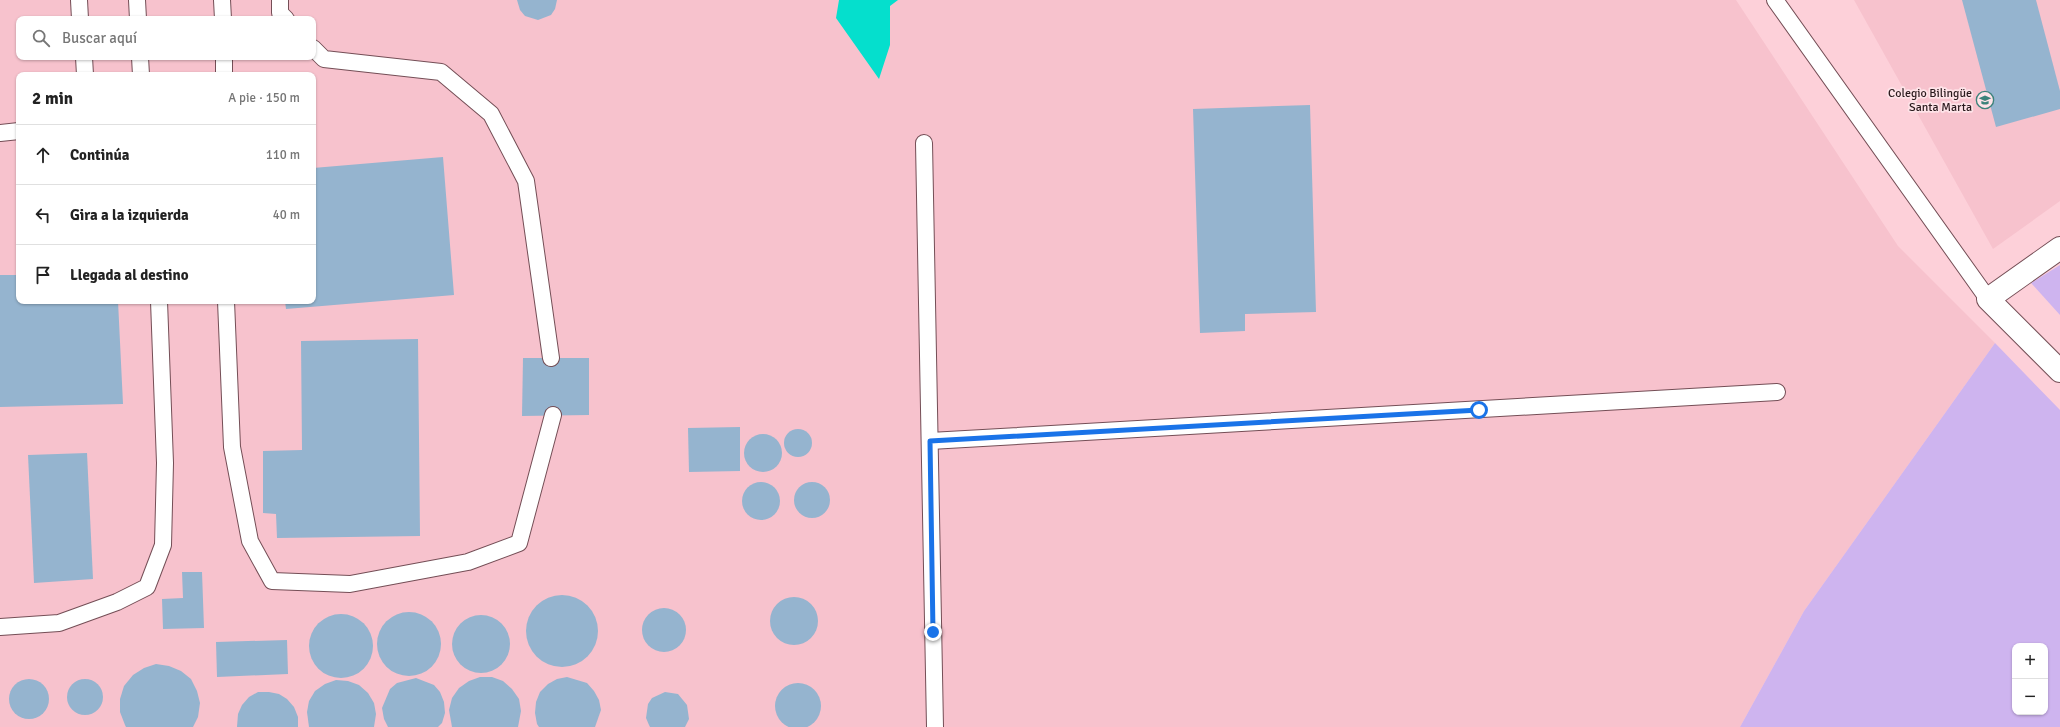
<!DOCTYPE html>
<html lang="es">
<meta charset="utf-8">
<style>
body{margin:0;font-family:Signika,sans-serif;background:#f2f2f2;color:#222}
.controls{position:absolute;right:12px;bottom:12px;display:grid;overflow:hidden;border-radius:8px;box-shadow:0 1px 3px #0004}
.controls button{width:36px;height:36px;display:grid;place-items:center;padding:0;border:0;border-bottom:1px solid #e0e0e0;background:#fff;color:#222;font:20px sans-serif}
.stop{position:absolute;width:12px;height:12px;margin:-9px;border:3px solid #1a73e8;border-radius:50%;background:#fff}
.stop.end{background:#1a73e8;border-color:#fff;box-shadow:0 1px 4px #0008}
.list{margin:0;padding:0;list-style:none}
h2{display:flex;justify-content:space-between;align-items:center;height:52px;margin:0;padding:0 16px;font-size:17px}
h2 small{font-size:13px;font-weight:400;color:#767676}
.list li{display:grid;grid-template-columns:26px 1fr auto;gap:12px;align-items:center;box-sizing:border-box;height:60px;padding:0 16px;border-top:1px solid #e0e0e0}
.list b{display:block;font-size:15px;white-space:nowrap}
.list em{font-size:13px;font-style:normal;color:#767676}
.icon{flex:none;width:22px;height:22px;fill:none;stroke:currentColor;stroke-width:2;stroke-linecap:round;stroke-linejoin:round}
.map{position:relative;flex:none;width:2060px;height:727px;overflow:hidden}
.search{position:absolute;background:#fff;box-shadow:0 1px 3px #0004;left:16px;top:16px;width:300px;height:44px;display:flex;align-items:center;gap:10px;box-sizing:border-box;padding:0 14px;border-radius:8px;color:#767676;font-size:15px}
.panel{position:absolute;background:#fff;box-shadow:0 1px 3px #0004;left:16px;top:72px;width:300px;height:232px;border-radius:8px}
.map>svg:first-child{display:block}
</style>
<div class="map">
<svg width="2060" height="727" viewBox="0 0 2060 727">
<rect width="100%" height="100%" fill="#fdd0d9"/>
<g fill="#f7c2cd" fill-rule="evenodd">
<path d="M0 0H1736L1898 246 1995 343 1804 611 1740 727H0ZM19 19H313V57H19ZM19 75H313V301H19Z"/>
<path d="M1854 0H2060V201L1993 249Z"/>
</g>
<g fill="#ceb4ef" fill-rule="evenodd">
<path d="M2060 265V315L2031 283Z"/>
<path d="M1995 343 2060 410V727H1740L1804 611ZM2015 646H2045V712H2015Z"/>
</g>
<path fill="#05dfcd" d="M839 0H898L890 6V45L879 79 836 18Z"/>
<g fill="#95b4cf">
<path d="M517 0H557L555 9 551 15 538 20 525 16 520 10Z"/>
<path d="M1962 0H2036L2060 91V109L1996 127Z"/>
<path d="M1310 105 1316 312 1245 314V331L1200 333 1193 109Z"/>
<path d="M443 157 454 295 286 309 285 301H313V168Z"/>
<path d="M0 275H19V301H118L123 404 0 407Z"/>
<path d="M418 339 420 536 277 538 276 514 263 513V451L302 450 301 341Z"/>
<path d="M523 358H589V415L522 416Z"/>
<path d="M740 427V471L689 472 688 428Z"/>
<circle cx="798" cy="443" r="14"/>
<circle cx="763" cy="453" r="19"/>
<path d="M87 453 93 579 34 583 28 455Z"/>
<circle cx="812" cy="500" r="18"/>
<circle cx="761" cy="501" r="19"/>
<path d="M182 572H202L204 628 163 629 162 599 183 598Z"/>
<circle cx="562" cy="631" r="36"/>
<circle cx="794" cy="621" r="24"/>
<circle cx="664" cy="630" r="22"/>
<circle cx="409" cy="644" r="32"/>
<circle cx="341" cy="646" r="32"/>
<circle cx="481" cy="644" r="29"/>
<path d="M287 640 288 674 217 677 216 642Z"/>
<path d="M156 664 169 666 181 671 191 679 197 691 200 703 198 717 193 727H126L125 725 120 712V699L124 686 133 675 144 668Z"/>
<path d="M480 677H492L503 681 512 689 519 699 521 711 518 727H452L449 710 452 698 459 688 469 681Z"/>
<path d="M567 677 587 683 594 691 599 700 601 710 595 727H539L537 724 535 713 536 702 540 692 548 684 557 679Z"/>
<path d="M416 678 434 685 440 692 444 702 445 713 442 723 438 727H388L384 719 382 708 390 689 397 683Z"/>
<circle cx="29" cy="699" r="20"/>
<circle cx="85" cy="697" r="18"/>
<path d="M336 680 348 681 359 685 368 693 374 703 376 714 374 727H309L307 712 309 701 315 691 325 684Z"/>
<circle cx="798" cy="706" r="23"/>
<path d="M258 692H269L279 694 287 699 294 707 298 717V727H237L238 714 242 705 249 697Z"/>
<path d="M665 692 678 694 687 705 689 719 685 727H650L649 725 646 718 648 704 652 698Z"/>
</g>
<g fill="none" stroke-linecap="round" stroke-linejoin="round">
<defs>
<g id="lane">
<path d="M79 0 80 19"/>
<path d="M137 0 138 19"/>
<path d="M222 0 223 19"/>
<path d="M280 0V13L286 19"/>
<path d="M1775 0 1988 299"/>
<path d="M313 48 324 59 441 72 491 114 526 181 551 358"/>
<path d="M84 57 85 75"/>
<path d="M140 57 141 75"/>
<path d="M224 57V75"/>
<path d="M0 133 19 131"/>
<path d="M924 143 935 727"/>
<path d="M226 301 232 447 250 541 272 581 350 584 468 562 519 543 553 415"/>
<path d="M930 441 1777 392"/>
<path d="M0 627 59 623 117 602 147 587 163 545 165 463 159 301"/>
</g>
<path id="street" d="M2060 248 1988 299 2060 371"/>
</defs>
<use href="#lane" stroke="#744e56" stroke-width="18"/>
<use href="#street" stroke="#744e56" stroke-width="24"/>
<use href="#lane" stroke="#fff" stroke-width="16"/>
<use href="#street" stroke="#fff" stroke-width="22"/>
</g>
<g fill="none" stroke-linecap="round" stroke-linejoin="round">
<path stroke="#1a73e8" stroke-width="5" d="M933 632 930 441 1479 410"/>
</g>
<defs>
<symbol id="school-ring" viewBox="-11 -11 22 22"><circle r="9.5" fill="#fee3e8" stroke="#3c827a" stroke-width="1.5"/><path d="M0-5L7-2L0 1L-7-2ZM-4 1L0 2.5L4 1V4Q0 6-4 4Z" fill="#3c827a"/></symbol>
</defs>
<g fill-rule="evenodd">
<use href="#school-ring" x="1975" y="90" width="20" height="20"/>
</g>
<g text-anchor="middle" stroke-width="3.5" stroke-linejoin="round" paint-order="stroke">
<g font-size="12" fill="#2a1a1d" stroke="#fee3e8" text-anchor="end">
<text x="1972" y="97">Colegio Bilingüe<tspan x="1972" dy="14">Santa Marta</tspan></text>
</g>
</g>
</svg>
<div class="controls">
<button>+</button>
<button>−</button>
</div>
<div class="stop" style="left:1479px;top:410px"></div>
<div class="stop end" style="left:933px;top:632px"></div>
<div class="search"><svg class="icon" aria-label="search" viewBox="0 0 24 24"><circle cx="10" cy="10" r="6"/><path d="M15 15l6 6"/></svg>Buscar aquí</div>
<section class="panel">
<h2>2 min<small>A pie · 150 m</small></h2>
<ul class="list">
<li><svg class="icon" aria-label="ahead" viewBox="0 0 24 24"><path d="M12 20V5M6 11l6-6 6 6"/></svg><div><b>Continúa</b></div><em>110 m</em></li>
<li><svg class="icon" aria-label="left" viewBox="0 0 24 24"><path d="M17 20v-9H6M10 6l-5 5 5 5"/></svg><div><b>Gira a la izquierda</b></div><em>40 m</em></li>
<li><svg class="icon" aria-label="arrive" viewBox="0 0 24 24"><path d="M6 21V4h12l-3 4 3 4H6"/></svg><div><b>Llegada al destino</b></div></li>
</ul>
</section>
</div>
